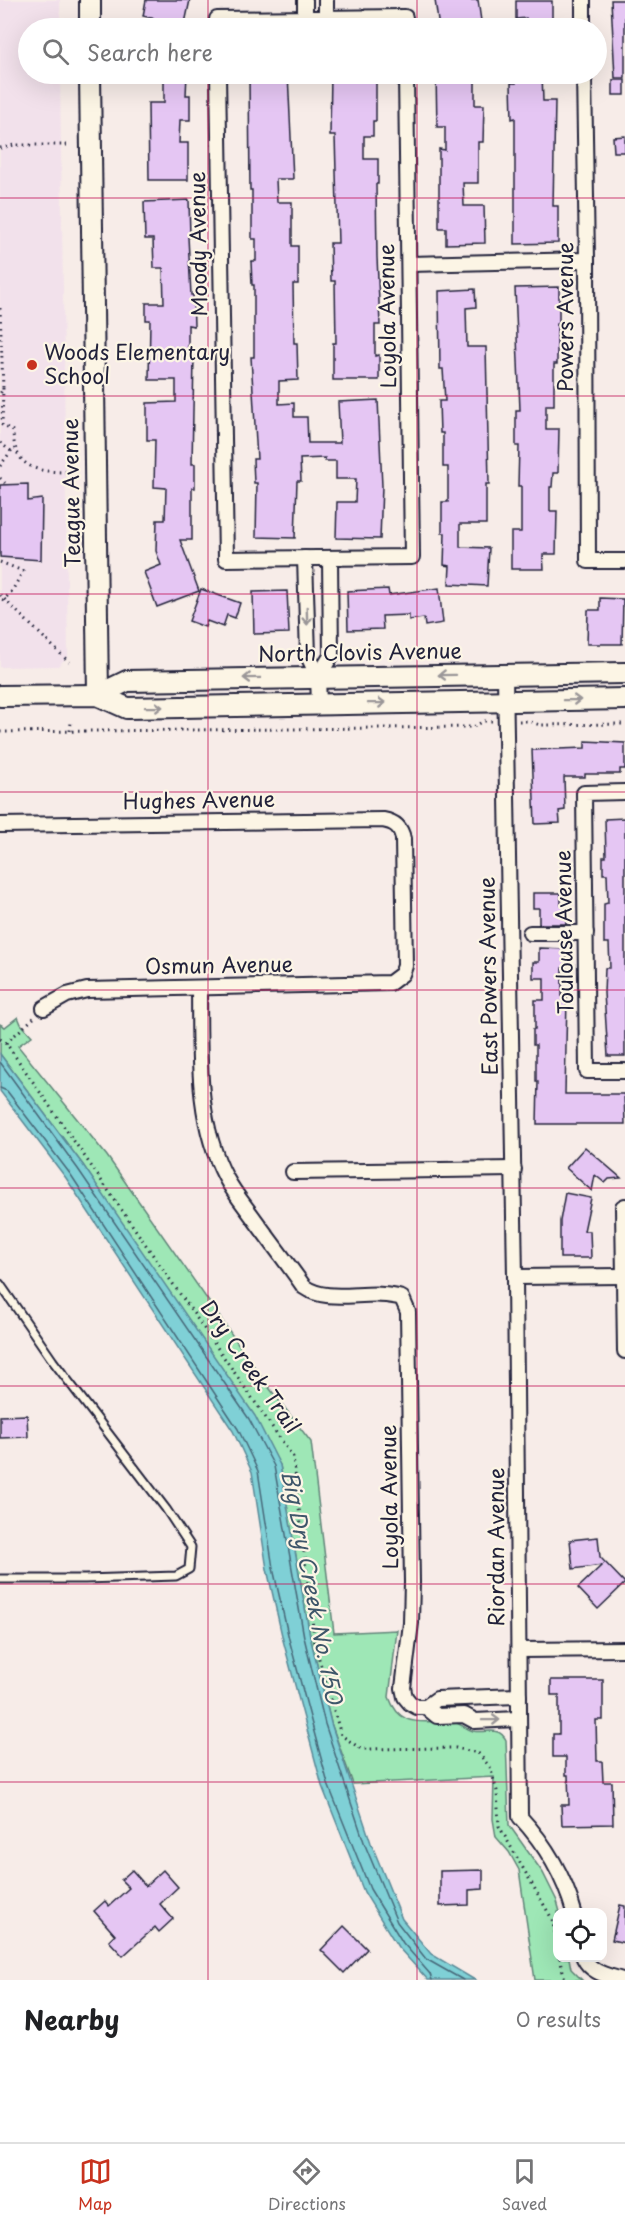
<!DOCTYPE html>
<style>
body{margin:0;font-family:"Playpen Sans",sans-serif;background:#f6f6f6;color:#202124}
.controls{position:absolute;right:18px;bottom:18px;display:grid;overflow:hidden;border-radius:12px;box-shadow:0 6px 24px #0002}
.controls button{width:54px;height:54px;display:grid;place-items:center;padding:0;border:0;border-bottom:2px solid #e0e0e0;background:#fff;color:#202124;font:30px sans-serif}
.list{margin:0;padding:0;list-style:none}
h2{display:flex;justify-content:space-between;align-items:center;height:78px;margin:0;padding:0 24px;font-size:26px}
h2 small{font-size:20px;font-weight:400;color:#757577}
.icon{flex:none;width:33px;height:33px;fill:none;stroke:currentColor;stroke-width:2;stroke-linecap:round;stroke-linejoin:round}
.map{position:relative;flex:none;width:625px;height:1980px;overflow:hidden}
.search{position:absolute;background:#fff;box-shadow:0 6px 24px #0002;left:18px;right:18px;top:18px;height:66px;display:flex;align-items:center;gap:15px;box-sizing:border-box;padding:0 21px;border-radius:33px;color:#757577;font-size:22px}
.sheet{height:162px;background:#fff}
nav{display:flex;justify-content:space-around;align-items:center;box-sizing:border-box;height:84px;border-top:2px solid #e0e0e0;background:#fff;font-size:16px;color:#757577}
nav a{display:grid;justify-items:center;gap:3px}
nav .on{color:#c8321e}
.map>svg:first-child{display:block}
</style>
<div class="map">
<svg width="625" height="1980" viewBox="0 0 625 1980">
<rect width="100%" height="100%" fill="#f7ece8"/>
<filter id="ink" filterUnits="userSpaceOnUse"><feTurbulence type="fractalNoise" baseFrequency=".0167" numOctaves="2"/><feDisplacementMap in="SourceGraphic" scale="12" xChannelSelector="R" yChannelSelector="G"/><feConvolveMatrix kernelMatrix="1 2 1 2 8 2 1 2 1" color-interpolation-filters="sRGB"/></filter>
<g filter="url(#ink)">
<path fill="#f2e1eb" d="M0 0H60V28H28V74H60L68 656 58 666 0 667Z"/>
<path fill="#9ee7b6" stroke="#608478" stroke-width="1.5" d="M18 1017 21 1024 32 1036 18 1046 107 1156 267 1385 311 1442 334 1633 397 1630 389 1697C401 1731 424 1719 452 1722 460 1723 466 1729 473 1731 487 1734 498 1725 506 1740L509 1825 543 1873 557 1901 560 1912H558V1958H569L571 1969 582 1980H535L519 1870 509 1852 496 1837 493 1819 494 1777 353 1784 331 1723 310 1636 280 1465 83 1165 0 1054V1024L5 1027Z"/>
<path fill="#7fd0d6" stroke="#5a8a98" stroke-width="1.5" d="M0 1054 83 1165 255 1416 280 1465 310 1636 331 1723 371 1843 402 1919 431 1954 475 1980H428L398 1947 364 1892 322 1786 283 1640 267 1569 252 1472 233 1431 66 1178 0 1091Z"/>
<g fill="none" stroke-linecap="round" stroke-linejoin="round">
<g stroke="#476879" stroke-width="1.5">
<path d="M0 1062 78 1169 249 1419 274 1466 304 1637 325 1724 365 1845 397 1922 426 1959 463 1980"/>
<path d="M0 1088 7 1091 71 1175 238 1429 258 1471 273 1568 289 1639 328 1784 370 1889 403 1943 430 1974 432 1980"/>
</g>
</g>
<g fill="#e5c6f3" stroke="#22223b" stroke-width="1.5">
<path d="M146 0H190L184 28H158L160 20 143 16Z"/>
<path d="M435 0H478L482 28H439Z"/>
<path d="M611 0H625V78H615Z"/>
<path d="M516 1H552V28H526V18L516 19Z"/>
<path d="M164 74H187L186 95H190V120H180L179 143H188V180H149L148 103H164Z"/>
<path d="M249 74H288L293 179H276L277 202H292V246H298V284H293L294 343H297L298 380 279 381V404L294 403V417H307L308 443H340L338 402 378 400 382 486 380 539 336 538 337 502H355L356 479H336V461H325V458L300 459 301 481H297L295 538 256 537 257 483H254L253 459H257L251 357H254V285H252L251 261H256V239H252V190H250Z"/>
<path d="M331 74H376V121H373V136H364V159H378V184H376L377 257 380 325H375V356L379 355V380H333V343H336L335 281H331L330 243H338L335 136H330Z"/>
<path d="M436 74H475V105H484L483 142H478V183H463L464 206H484L485 243 446 244V228H439V149L445 150V127H437Z"/>
<path d="M515 74H542L543 101H555L553 206H558V243L515 244V118L512 119 511 83H516Z"/>
<rect x="613" y="80" width="12" height="15"/>
<path d="M625 136V152H614L613 137Z"/>
<path d="M189 200 190 237H188L191 295H193L194 326 188 325V357H194L192 464H195V488H192V540H180L199 591 157 607 144 572 161 565 156 551 157 520H165L166 488 154 487 155 440H147V403L176 402V380H149L150 320H146V303H164L163 268H154L153 239H145L144 202Z"/>
<path d="M559 287V324H557V364H554V405H546V429H559L558 473H553L552 487H550V511H557L556 554H543L544 569H511V532H521V486H518L519 446H516V410H520L515 288Z"/>
<path d="M475 289 476 307 466 308 467 347H486L489 484H486V524H460V547L489 548 487 586 449 584 450 566 444 565 445 533H442V502H448V467H443V433H440L439 401H445L443 369H440L439 291Z"/>
<path d="M28 484V501L42 499 41 560 0 557V485Z"/>
<path d="M439 588 443 623 425 626 424 618 409 620V615L382 616 383 629 348 630 347 591 388 589 389 595Z"/>
<path d="M201 589 240 603 235 618 227 615 223 627 207 621 205 627 189 621Z"/>
<path d="M287 591 289 633 254 634 253 592Z"/>
<path d="M600 598 623 599 622 644H587L588 610H600Z"/>
<path d="M585 741 625 743V769H620V774H585V777H564L565 810 559 811 560 823 535 824 532 750 585 748Z"/>
<path d="M625 818V1056H608L604 993 605 968H610L609 943H604V904L608 903 607 874H603V857H606L605 819Z"/>
<path d="M533 893H561V905H566V924H539V908H533Z"/>
<path d="M539 948 566 949V968H562V997H567L565 1094H624L625 1124H537L538 1081H536V1045H533V1029H535V1000H544V978H533V962H539Z"/>
<path d="M585 1147 621 1178 609 1179 605 1183 595 1175 592 1191 566 1168Z"/>
<path d="M565 1193 591 1198 584 1231H590L591 1258H560V1221Z"/>
<path d="M27 1415 28 1437 0 1438V1416Z"/>
<path d="M598 1537 600 1557 625 1583 598 1609 578 1588 602 1565 573 1569 570 1540Z"/>
<path d="M551 1680H603V1720H596L597 1761H602L603 1782H612L613 1824 562 1825 561 1805H569L568 1775H566V1757H553V1734H559V1695H551Z"/>
<path d="M132 1870 146 1886 163 1870 178 1887 160 1904 173 1919 159 1932 155 1927 123 1956 109 1941 115 1935 94 1911 105 1901 109 1906 129 1888 121 1880Z"/>
<path d="M483 1870V1889L469 1890V1905L440 1906V1871Z"/>
<path d="M620 1905 625 1906V1943L612 1940Z"/>
<path d="M344 1926 367 1949 344 1973 321 1950Z"/>
</g>
<g fill="none" stroke-linecap="round" stroke-linejoin="round">
<defs>
<path id="lane" d="M0 1284 53 1361 166 1509 191 1547 189 1569 176 1576 85 1579H0"/>
<g id="street">
<path d="M305 0V18"/>
<path d="M326 0V18"/>
<path d="M583 0V28"/>
<path d="M217 28V19L405 17V28"/>
<path d="M218 74 226 559 412 557 406 74"/>
<path d="M584 74 587 260 588 561H625"/>
<path d="M409 264 587 260"/>
<path d="M305 558 308 656 318 677 331 656 330 558"/>
<path d="M505 675 515 1277 520 1817C546 1845 564 1876 574 1912"/>
<path d="M318 677 319 704"/>
<path d="M625 792 584 793 587 1071H625"/>
<path d="M0 825 383 820C395 822 401 827 403 839L405 966 402 974 390 983 87 990 67 995 44 1008"/>
<path d="M530 933H586"/>
<path d="M199 988C200 1051 195 1120 226 1178 234 1193 245 1206 255 1220 271 1242 288 1264 304 1287 329 1305 370 1288 402 1298L408 1312 412 1582 411 1623 403 1688 405 1697 410 1703 417 1707H426L437 1716 464 1715 475 1721 519 1719"/>
<path d="M293 1172 514 1169"/>
<path d="M625 1206 623 1207 625 1351"/>
<path d="M515 1277 624 1276"/>
<path d="M519 1650 625 1649"/>
<path d="M426 1707 437 1699 519 1696"/>
<path d="M584 1958C591 1973 607 1975 622 1980"/>
</g>
<g id="secondary">
<path d="M90 0V28"/>
<path d="M90 74 98 695"/>
<path d="M98 695 127 681 625 673"/>
<path d="M0 696 98 695 127 708 625 699"/>
</g>
</defs>
<use href="#lane" stroke="#22223b" stroke-width="11"/>
<use href="#street" stroke="#22223b" stroke-width="18"/>
<use href="#secondary" stroke="#22223b" stroke-width="24"/>
<g stroke="#22223b" stroke-width="3" stroke-dasharray="1.5 4.5" stroke-linecap="butt">
<path d="M0 148 14 145H67"/>
<path d="M0 308 3 388 0 394"/>
<path d="M3 388 2 425 13 431C14 470 39 472 70 472"/>
<path d="M0 443 11 451"/>
<path d="M0 466 14 447"/>
<path d="M0 478 5 483"/>
<path d="M0 562 23 571 12 591 0 604"/>
<path d="M0 595 69 662"/>
<path d="M519 721H527L540 725 625 724"/>
<path d="M70 731 71 722"/>
<path d="M0 732 473 727 484 721H492"/>
<path d="M0 1039 6 1043 293 1457 315 1645 341 1735 361 1749 456 1748 478 1753 490 1767 497 1791 499 1826 552 1919 558 1946"/>
<path d="M6 1043 36 1016"/>
<path d="M560 1958 565 1980"/>
</g>
<use href="#lane" stroke="#fcf5e5" stroke-width="7"/>
<use href="#street" stroke="#fcf5e5" stroke-width="14"/>
<use href="#secondary" stroke="#fcf5e5" stroke-width="20"/>
</g>
<defs><path id="oneway-shaft" d="M-6 0H5M1.5-3L5.5 0L1.5 3" fill="none" stroke-width="1.6" stroke-linecap="round" stroke-linejoin="round" transform="scale(1.5)"/></defs>
<g stroke="#9a9698">
<use href="#oneway-shaft" transform="translate(307 616) rotate(88)"/>
<use href="#oneway-shaft" transform="translate(447 675) rotate(179)"/>
<use href="#oneway-shaft" transform="translate(252 678) rotate(179)"/>
<use href="#oneway-shaft" transform="translate(572 700) rotate(-1)"/>
<use href="#oneway-shaft" transform="translate(377 703) rotate(-1)"/>
<use href="#oneway-shaft" transform="translate(154 707) rotate(-1)"/>
<use href="#oneway-shaft" transform="translate(491 1720) rotate(-1)"/>
</g>
</g>
<path fill="none" stroke="#c2185b" stroke-width="1.5" stroke-opacity="0.55" d="M208 0V28M417 0V28M208 74V1980M417 74V1980M0 198H625M0 396H625M0 594H625M0 792H625M0 990H625M0 1188H625M0 1386H625M0 1584H625M0 1782H625"/>
<circle fill="#c8321e" stroke="#fcf5e5" stroke-width="2" cx="32" cy="365" r="6"/>
<g text-anchor="middle" stroke-width="4.5" stroke-linejoin="round" paint-order="stroke">
<g font-size="21" fill="#22223b" stroke="#fcf5e5">
<text transform="translate(199 244) rotate(-91)" y="7">Moody Avenue</text>
<text transform="translate(388 316) rotate(-91)" y="7">Loyola Avenue</text>
<text transform="translate(566 317) rotate(-90)" y="7">Powers Avenue</text>
<text transform="translate(72 493) rotate(-91)" y="7">Teague Avenue</text>
<text transform="translate(360 653) rotate(-1)" y="7">North Clovis Avenue</text>
<text transform="translate(199 801) rotate(-1)" y="7">Hughes Avenue</text>
<text transform="translate(565 932) rotate(-91)" y="7">Toulouse Avenue</text>
<text transform="translate(219 966) rotate(-1)" y="7">Osmun Avenue</text>
<text transform="translate(489 976) rotate(-91)" y="7">East Powers Avenue</text>
<text transform="translate(250 1367) rotate(55)" y="7">Dry Creek Trail</text>
<text transform="translate(390 1497) rotate(-91)" y="7">Loyola Avenue</text>
<text transform="translate(497 1547) rotate(-90)" y="7">Riordan Avenue</text>
</g>
<g font-size="21" fill="#22223b" stroke="#fcf5e5" text-anchor="start">
<text x="44" y="360">Woods Elementary<tspan x="44" dy="24">School</tspan></text>
</g>
<g font-size="22" font-style="italic" fill="#3e566a" stroke="#fcf5e5">
<text transform="translate(312 1587) rotate(79)" y="8">Big Dry Creek No. 150</text>
</g>
</g>
</svg>
<div class="controls">
<button><svg class="icon" aria-label="locate" viewBox="0 0 24 24"><circle cx="12" cy="12" r="6"/><path d="M12 2v4M12 18v4M2 12h4M18 12h4"/></svg></button>
</div>
<div class="search"><svg class="icon" aria-label="search" viewBox="0 0 24 24"><circle cx="10" cy="10" r="6"/><path d="M15 15l6 6"/></svg>Search here</div>
</div>
<section class="sheet">
<h2>Nearby<small>0 results</small></h2>
<ul class="list">
</ul>
</section>
<nav>
<a class="on"><svg class="icon" aria-label="map" viewBox="0 0 24 24"><path d="M3 6l6-2 6 2 6-2v14l-6 2-6-2-6 2zM9 4v14M15 6v14"/></svg>Map</a>
<a><svg class="icon" aria-label="directions" viewBox="0 0 24 24"><path d="M12 3l9 9-9 9-9-9zM9 14v-3h6M13 9l2 2-2 2"/></svg>Directions</a>
<a><svg class="icon" aria-label="saved" viewBox="0 0 24 24"><path d="M7 4h10v16l-5-4-5 4z"/></svg>Saved</a>
</nav>
